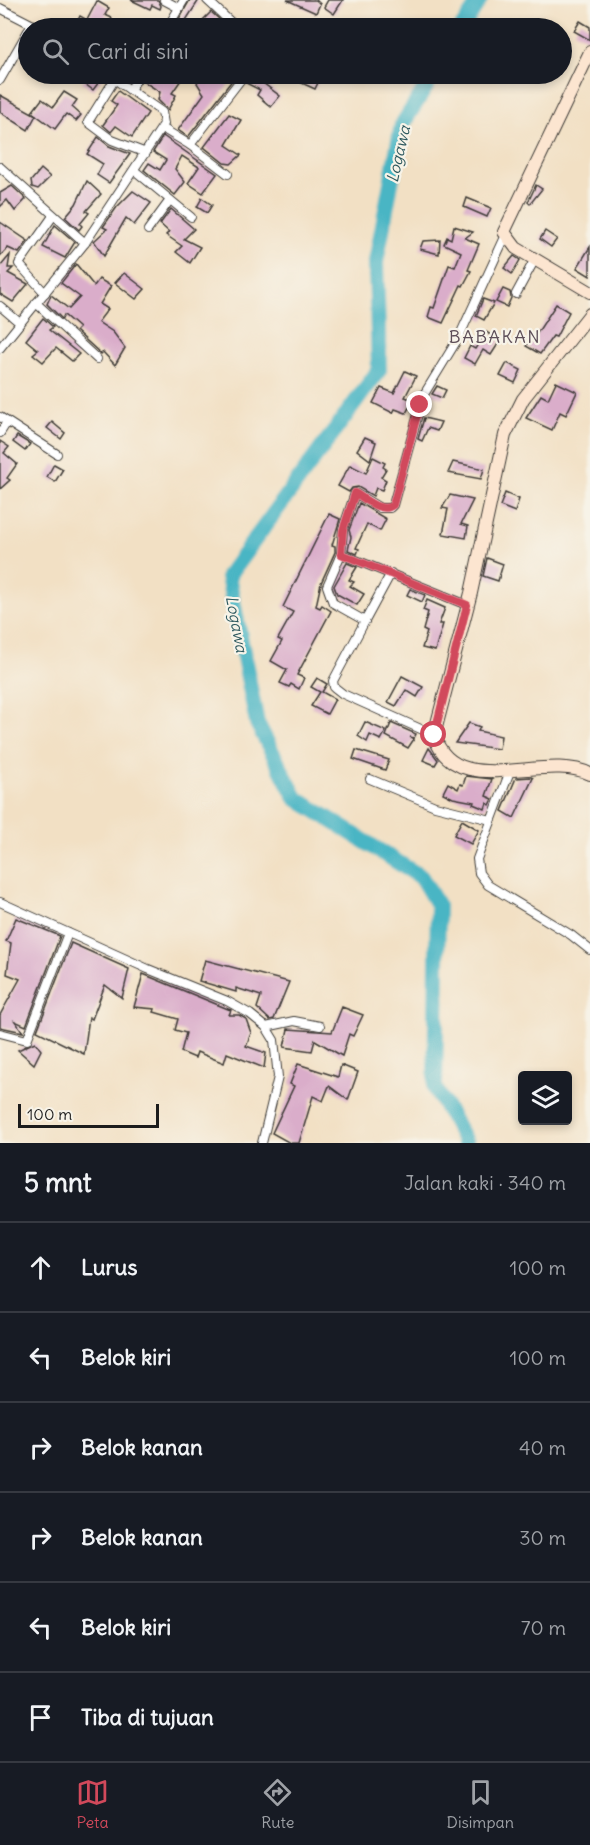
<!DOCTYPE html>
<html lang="id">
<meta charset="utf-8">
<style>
body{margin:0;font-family:Delius,sans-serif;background:#242831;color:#f1f3f6}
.controls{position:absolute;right:18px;bottom:18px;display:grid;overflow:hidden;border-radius:6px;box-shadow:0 3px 9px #0003}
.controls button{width:54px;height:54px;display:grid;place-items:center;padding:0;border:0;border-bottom:2px solid #363941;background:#171b24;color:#f1f3f6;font:30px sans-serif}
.scale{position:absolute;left:18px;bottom:15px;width:141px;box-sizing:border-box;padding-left:6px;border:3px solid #1c1c1c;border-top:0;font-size:16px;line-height:21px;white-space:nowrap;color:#1c1c1c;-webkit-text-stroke:4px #f7f3e8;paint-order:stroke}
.stop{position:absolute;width:18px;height:18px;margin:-14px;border:4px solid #d1495b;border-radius:50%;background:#fff}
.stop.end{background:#d1495b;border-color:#fff;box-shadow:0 2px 6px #0008}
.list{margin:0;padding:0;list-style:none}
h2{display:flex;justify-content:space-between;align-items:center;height:78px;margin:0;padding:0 24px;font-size:26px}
h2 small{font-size:20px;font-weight:400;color:#9ea1a6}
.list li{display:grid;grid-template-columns:39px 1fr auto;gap:18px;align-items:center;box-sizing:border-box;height:90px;padding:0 24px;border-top:2px solid #363941}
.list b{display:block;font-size:22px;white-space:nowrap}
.list em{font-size:20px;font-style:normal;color:#9ea1a6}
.icon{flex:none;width:33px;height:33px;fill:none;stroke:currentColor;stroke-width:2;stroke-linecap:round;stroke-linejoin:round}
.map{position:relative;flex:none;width:590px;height:1143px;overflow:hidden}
.search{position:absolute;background:#171b24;box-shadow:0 3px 9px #0003;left:18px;right:18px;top:18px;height:66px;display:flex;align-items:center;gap:15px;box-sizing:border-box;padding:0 21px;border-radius:33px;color:#9ea1a6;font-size:22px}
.sheet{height:618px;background:#171b24}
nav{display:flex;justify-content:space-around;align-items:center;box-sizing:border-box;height:84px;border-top:2px solid #363941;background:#171b24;font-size:16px;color:#9ea1a6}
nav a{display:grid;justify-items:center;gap:3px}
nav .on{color:#d1495b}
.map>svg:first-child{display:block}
</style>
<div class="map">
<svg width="590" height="1143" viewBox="0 0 590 1143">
<rect width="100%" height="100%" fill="#f7f3e8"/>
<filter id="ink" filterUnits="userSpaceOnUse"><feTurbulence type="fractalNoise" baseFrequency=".0167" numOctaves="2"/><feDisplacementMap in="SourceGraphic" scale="12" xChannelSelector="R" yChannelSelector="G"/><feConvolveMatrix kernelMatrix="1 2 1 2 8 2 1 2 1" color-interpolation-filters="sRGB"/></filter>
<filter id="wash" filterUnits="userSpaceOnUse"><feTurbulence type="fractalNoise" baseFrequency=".008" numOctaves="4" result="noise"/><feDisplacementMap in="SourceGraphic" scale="24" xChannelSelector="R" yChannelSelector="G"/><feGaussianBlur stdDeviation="1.35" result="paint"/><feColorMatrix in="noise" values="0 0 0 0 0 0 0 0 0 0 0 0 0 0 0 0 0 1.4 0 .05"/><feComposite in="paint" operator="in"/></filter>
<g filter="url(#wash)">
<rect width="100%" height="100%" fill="#f2e0c4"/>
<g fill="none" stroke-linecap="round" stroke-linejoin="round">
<g stroke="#48b5c4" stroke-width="16">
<path d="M462 28 480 0"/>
<path d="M434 74 402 125 376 262 379 370 228 576 257 723 296 798 421 877 438 906 435 1088 466 1143"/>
</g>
</g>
<g id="blocks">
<g fill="#daadca">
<path d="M131 0H158L161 6 160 9 152 5 150 9Z"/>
<path d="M190 0H199L181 28H174Z"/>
<path d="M287 0H316L320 4 316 13Z"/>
<path d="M328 0H343L334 14 324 7Z"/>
<path d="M97 1 109 8 105 15 112 18 111 20 128 28H74L80 16 87 20Z"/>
<path d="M211 12 219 19 213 28 203 20Z"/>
<path d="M580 21 590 27V40L574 31Z"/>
<path d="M89 74H96L102 78 93 90 82 82Z"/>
<path d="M146 74H177L183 77 172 93 176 95 168 110 158 100 160 92 143 81Z"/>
<path d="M202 74H237L188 137 178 130 204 94 197 83Z"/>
<path d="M251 74 280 96 271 107 257 95 260 90 246 83Z"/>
<path d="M282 74 311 76 322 74 315 89Z"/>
<path d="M118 91 148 113 132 137 116 126 111 132 103 125 117 105 111 101Z"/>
<path d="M64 92 77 100 72 107 81 115 76 121 66 114 55 129 32 112 42 99 53 107Z"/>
<path d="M0 95 36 115 28 130 0 112Z"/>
<path d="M229 114 241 120 226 145 241 155 231 164 224 163 204 147Z"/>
<path d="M163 136 217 174 203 193 188 183 199 167 182 156 175 169 185 182 175 195 144 170 149 163 160 170 166 160 153 152Z"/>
<path d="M98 137 109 146 130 154 109 183 97 175 103 164 87 154Z"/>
<path d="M41 169 50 177 38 189 32 187 31 181Z"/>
<path d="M87 181 101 194 86 211 89 213 80 224 82 226 79 230 65 217 76 204Z"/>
<path d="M536 185 542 189 530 204 528 202Z"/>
<path d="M12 186 26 199 15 211 7 200 0 207V193Z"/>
<path d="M133 191 151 203 134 225 126 218 104 256 94 241 107 229 103 227 117 207Z"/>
<path d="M202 198 212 205 207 213 197 207Z"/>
<path d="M467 198 491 208 487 217 464 207Z"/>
<path d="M171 209 194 229 184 239 200 247 190 263 176 252 182 246 166 235 169 232 160 224Z"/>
<path d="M0 222 28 241 19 253 8 248 0 256Z"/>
<path d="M55 225 75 242 65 258 43 247Z"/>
<path d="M454 226 473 232 465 238 479 244 468 270 471 271 463 286 461 285 443 323 428 317 431 307 434 308 449 265 455 267 461 252 444 244 447 237 451 239Z"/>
<path d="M545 231 557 239 551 247 540 239Z"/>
<path d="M440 240 439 254 420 249 423 241Z"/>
<path d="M590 247V276L577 268Z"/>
<path d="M10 255 8 268H13L8 273 28 284 13 302 0 294V267Z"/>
<path d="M514 256 520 260 512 274 504 268Z"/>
<path d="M76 264 94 286 99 279 111 286 100 304 108 309 98 322 113 332 125 348 115 365 103 352 101 354 76 331 79 328 64 315 62 319 47 304 51 295 69 309 80 297 61 283Z"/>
<path d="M124 273 145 289 136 299 115 283Z"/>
<path d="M503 289 510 292 511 298 507 307 496 302Z"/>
<path d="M483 299 494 303 484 320 476 316Z"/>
<path d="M556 304 569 312 556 337 553 336 540 354 526 346 531 336 534 338Z"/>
<path d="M43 318 53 327 49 330 79 354 72 361 56 348 43 362 33 354 38 350 26 340Z"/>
<path d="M486 332 500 341 491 355 483 350 475 364 464 358 470 346 475 349Z"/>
<path d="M507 363 521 370 515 383 500 376Z"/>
<path d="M405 371 416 376 405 397 413 400 406 413 395 409 393 413 373 403 381 388 394 393Z"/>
<path d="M556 382 577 392 566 415 560 412 552 430 526 418 541 395 548 399Z"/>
<path d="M437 386 446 390 442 398 432 394Z"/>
<path d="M424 418 441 422 437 431 428 428 422 441 418 439Z"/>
<path d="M52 422 65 433 61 439 47 428Z"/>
<path d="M17 436 30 444 25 451 13 442Z"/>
<path d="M365 437 376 442 370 460 357 450Z"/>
<path d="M0 441 9 447 4 453 17 464 7 478 10 480 0 489Z"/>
<path d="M373 457 385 463 383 467 386 469 381 477 386 480 382 490 376 488 373 496 358 487 352 488 349 492 338 486 350 465 366 473Z"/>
<path d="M453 462 484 469 481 479 448 473Z"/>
<path d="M54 464 63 469 55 482 47 477Z"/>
<path d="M505 493 519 499 515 512 500 506Z"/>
<path d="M450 495 473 500 461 524 468 526 466 538 443 534 448 509 442 508Z"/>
<path d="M359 503 386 519 380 531 367 524 356 548 359 549 357 554 348 550 351 537 349 530Z"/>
<path d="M329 514 340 519 332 545 335 546V552L321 583 316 606 320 608 322 605 331 611 297 675 304 678 299 689 291 684 289 687 280 683 287 670 271 661 282 641 278 639 293 612 283 607Z"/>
<path d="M487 558 503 564 498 581 483 576Z"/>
<path d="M347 563 357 567 349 580 354 582 350 586 364 594 357 605 337 594 334 586Z"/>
<path d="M410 589 425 595 422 602 407 595Z"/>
<path d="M427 600 445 608 439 624H443L435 651 422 648 427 632 423 630 428 612 423 610Z"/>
<path d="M402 676 423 687 417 697 406 690 396 706 388 702Z"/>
<path d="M317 678 327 684 322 692 335 699 327 714 311 706 320 692 311 687Z"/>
<path d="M365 722 386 731 381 740 370 735 367 742 358 736Z"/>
<path d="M391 723 416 734 414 738 410 737 414 739 408 748 386 736Z"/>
<path d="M469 723 480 727 478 731 501 736 499 749 455 743Z"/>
<path d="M429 748 438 760 435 765 423 760Z"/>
<path d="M356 750 389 760 385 770 353 759Z"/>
<path d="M466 776 492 779 486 796 493 799 490 805 487 803 485 809 473 804 474 802 453 798 443 793 448 783 458 789 460 784 463 785Z"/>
<path d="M531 777 533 778 514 818 502 811 516 778Z"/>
<path d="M462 820 479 830 471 844 454 835Z"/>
<path d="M16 918 60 936 26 1026 15 1021 23 1032 0 1027V1015L20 979 7 974 11 943 6 941Z"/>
<path d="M71 943 129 969 122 998 105 985 92 1019 89 1017 84 1054 37 1031Z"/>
<path d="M205 960 289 982 274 1019 270 1020 257 1008 261 996 236 988V992L199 981Z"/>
<path d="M143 974 228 1009 231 1010 229 1015H239L246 1019 251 1033 246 1046 266 1053 264 1068 227 1053 224 1063 197 1052 195 1058 181 1052 186 1033 175 1030 178 1019 154 1012 155 1009 134 1007Z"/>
<path d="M342 1007 363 1015 353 1036 349 1034 342 1056 315 1040 312 1051 284 1047 288 1029 332 1032Z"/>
<path d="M35 1042 41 1050 34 1064 18 1050Z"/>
<path d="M298 1064 338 1077 341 1065 358 1072 348 1100 329 1086 323 1101 313 1096 299 1143H290L272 1133 294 1086 290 1084Z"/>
</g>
</g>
</g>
<g filter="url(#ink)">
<use href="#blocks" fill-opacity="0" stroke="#3c3935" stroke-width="1.5"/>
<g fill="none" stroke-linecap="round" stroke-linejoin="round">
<defs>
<g id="street">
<path d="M164 0 179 8"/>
<path d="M207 0 237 28"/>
<path d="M0 8 39 28"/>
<path d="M167 28 184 0"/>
<path d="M284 28 287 23"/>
<path d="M115 79 88 122 112 140 146 153"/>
<path d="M0 80 28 31"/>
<path d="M130 90 140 74"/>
<path d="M162 128 190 145 228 174"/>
<path d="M190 145 245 74"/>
<path d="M0 167 85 243"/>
<path d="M134 170 191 217"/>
<path d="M148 230 170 200"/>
<path d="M45 293 19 264 53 216"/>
<path d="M516 294 535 259"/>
<path d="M36 303 97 359"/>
<path d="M0 306 20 323"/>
<path d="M0 348 85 243 164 124 162 112 107 74"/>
<path d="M0 417 57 454"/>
<path d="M0 433 7 422"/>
<path d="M341 554 467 605"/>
<path d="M365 621 391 573"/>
<path d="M434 735 343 694 334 687 333 681 365 621 333 603 327 586 341 554 343 529 355 493 380 508H390L393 505 423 396 459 337 505 237"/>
<path d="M510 771 477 859 479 873 488 885 571 935 590 950"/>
<path d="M370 779 435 806 491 820"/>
<path d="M0 902 148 969 227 1001 250 1014 266 1027 274 1040 278 1077 262 1143"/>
<path d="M266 1027 294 1021 320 1026"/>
<path d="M0 1033 27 1040 68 933"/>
</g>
<g id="secondary">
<path d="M590 52 504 232 516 248 590 292"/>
<path d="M590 314 523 399 505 435 471 593 434 735C454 802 545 751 590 774"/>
</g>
</defs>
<use href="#street" stroke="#3c3935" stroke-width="10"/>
<use href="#secondary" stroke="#3c3935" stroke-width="14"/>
<use href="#street" stroke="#fff" stroke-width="8"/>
<use href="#secondary" stroke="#fce5d0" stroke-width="12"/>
</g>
</g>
<g fill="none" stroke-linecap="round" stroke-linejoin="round" filter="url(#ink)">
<path stroke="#d1495b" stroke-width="8" d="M420 405 393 505C381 514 366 499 355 493L343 530 341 554 467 605 434 735"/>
</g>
<g text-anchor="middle" stroke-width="4.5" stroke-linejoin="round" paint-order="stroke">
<g font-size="16" font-style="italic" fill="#2e595f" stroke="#f7f3e8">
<text transform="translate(398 154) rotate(-77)" y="6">Logawa</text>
<text transform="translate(237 624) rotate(79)" y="6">Logawa</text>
</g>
<g font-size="18" letter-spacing="1.5" fill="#5e4f59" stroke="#f7f3e8">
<text x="495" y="343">BABAKAN</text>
</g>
</g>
</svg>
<div class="controls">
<button><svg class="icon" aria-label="layers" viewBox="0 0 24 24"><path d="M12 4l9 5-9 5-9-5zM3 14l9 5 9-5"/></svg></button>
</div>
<div class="scale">100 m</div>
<div class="stop" style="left:434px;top:735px"></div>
<div class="stop end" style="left:420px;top:405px"></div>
<div class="search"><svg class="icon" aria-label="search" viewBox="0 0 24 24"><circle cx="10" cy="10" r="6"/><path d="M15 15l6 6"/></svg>Cari di sini</div>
</div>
<section class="sheet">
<h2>5 mnt<small>Jalan kaki · 340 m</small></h2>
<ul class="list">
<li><svg class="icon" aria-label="ahead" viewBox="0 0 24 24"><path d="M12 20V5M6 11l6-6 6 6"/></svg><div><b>Lurus</b></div><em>100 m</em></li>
<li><svg class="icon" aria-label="left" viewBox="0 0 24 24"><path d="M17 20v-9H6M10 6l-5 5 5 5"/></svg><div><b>Belok kiri</b></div><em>100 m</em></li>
<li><svg class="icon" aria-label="right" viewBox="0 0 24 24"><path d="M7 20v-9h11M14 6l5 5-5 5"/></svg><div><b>Belok kanan</b></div><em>40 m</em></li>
<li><svg class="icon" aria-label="right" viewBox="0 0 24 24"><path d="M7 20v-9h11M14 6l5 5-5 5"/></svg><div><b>Belok kanan</b></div><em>30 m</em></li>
<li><svg class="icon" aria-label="left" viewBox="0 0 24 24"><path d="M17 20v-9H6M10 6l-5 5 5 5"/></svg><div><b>Belok kiri</b></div><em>70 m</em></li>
<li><svg class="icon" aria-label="arrive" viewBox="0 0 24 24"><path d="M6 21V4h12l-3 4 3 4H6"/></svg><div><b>Tiba di tujuan</b></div></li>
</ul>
</section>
<nav>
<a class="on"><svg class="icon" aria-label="map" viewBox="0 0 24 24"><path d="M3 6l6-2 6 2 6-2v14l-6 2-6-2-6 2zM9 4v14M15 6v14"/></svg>Peta</a>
<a><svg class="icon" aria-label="directions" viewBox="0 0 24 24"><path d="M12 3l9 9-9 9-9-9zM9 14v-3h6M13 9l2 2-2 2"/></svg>Rute</a>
<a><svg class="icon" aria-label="saved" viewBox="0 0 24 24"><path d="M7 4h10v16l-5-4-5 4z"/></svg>Disimpan</a>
</nav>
